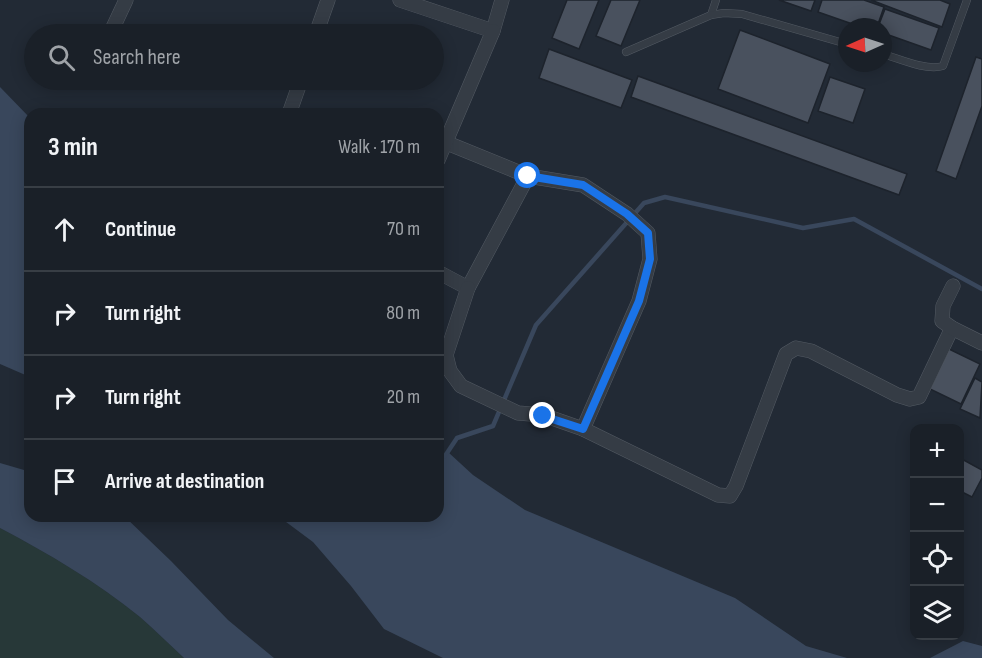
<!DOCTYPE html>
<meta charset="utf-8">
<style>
body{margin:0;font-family:"Sofia Sans Condensed",sans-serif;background:#232830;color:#f1f3f6}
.controls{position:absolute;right:18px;bottom:18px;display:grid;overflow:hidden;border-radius:12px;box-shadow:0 3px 15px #0003}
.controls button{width:54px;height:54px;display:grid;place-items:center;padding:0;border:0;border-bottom:2px solid #383e45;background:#1a2028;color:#f1f3f6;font:30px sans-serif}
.compass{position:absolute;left:838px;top:18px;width:54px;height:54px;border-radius:50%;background:#1a2028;box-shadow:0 3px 15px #0003;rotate:267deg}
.stop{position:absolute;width:18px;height:18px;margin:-14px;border:4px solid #1a73e8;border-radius:50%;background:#fff}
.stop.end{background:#1a73e8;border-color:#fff;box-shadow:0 2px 6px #0008}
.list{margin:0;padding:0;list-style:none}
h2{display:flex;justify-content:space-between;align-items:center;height:78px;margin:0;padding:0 24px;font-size:26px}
h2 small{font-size:20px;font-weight:400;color:#9fa3a8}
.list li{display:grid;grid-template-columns:39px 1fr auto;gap:18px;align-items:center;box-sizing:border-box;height:84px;padding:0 24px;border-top:2px solid #383e45}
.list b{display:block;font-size:22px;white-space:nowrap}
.list em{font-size:20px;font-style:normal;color:#9fa3a8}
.icon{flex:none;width:33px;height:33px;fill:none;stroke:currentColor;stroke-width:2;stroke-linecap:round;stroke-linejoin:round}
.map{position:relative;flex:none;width:982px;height:658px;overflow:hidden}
.search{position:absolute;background:#1a2028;box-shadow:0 3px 15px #0003;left:24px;top:24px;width:420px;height:66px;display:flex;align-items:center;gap:15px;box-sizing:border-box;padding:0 21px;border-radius:33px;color:#9fa3a8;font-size:22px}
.panel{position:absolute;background:#1a2028;box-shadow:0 3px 15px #0003;left:24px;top:108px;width:420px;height:414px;border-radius:18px}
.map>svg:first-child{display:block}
</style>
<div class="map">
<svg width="982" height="658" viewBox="0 0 982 658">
<rect width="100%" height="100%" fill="#222a35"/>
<path fill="#273838" d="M0 528C49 554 97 582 140 617 155 630 169 644 184 658H0Z"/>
<g fill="#39475c">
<path d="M0 87 30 118V377L0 364Z"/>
<path d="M448 452 473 475 525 510 735 598 806 646 847 658H443L384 629 351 586 313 542 278 516H438V457Z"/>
<path d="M0 463 24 470 30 474V516H124L171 561 228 620 274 658H184C169 644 155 630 140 617 97 582 49 554 0 528Z"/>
<path d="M963 641 982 646V658H930Z"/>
</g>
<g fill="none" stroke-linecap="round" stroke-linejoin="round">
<path stroke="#39475c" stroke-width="4.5" d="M445 456 457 438 493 426 536 325 644 203 665 197 803 228 854 219 982 289"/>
</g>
<g fill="#49515e" stroke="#1d232c" stroke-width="1.5">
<path d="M567 0H599L579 49 552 38Z"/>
<path d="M611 0H640L621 46 596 36Z"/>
<path d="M779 0H815L811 11Z"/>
<path d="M822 0H864L884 7 877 27H861L818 12Z"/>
<path d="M871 0H940L950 4 942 27Z"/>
<path d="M885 9 939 28 931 50 883 33V27H878Z"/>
<path d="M740 30 830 64 808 123 718 89Z"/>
<path d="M549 49 632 80 621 108 539 78Z"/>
<path d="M976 57 982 59V106L956 179 936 171Z"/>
<path d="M638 76 907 174 899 195 631 97Z"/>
<path d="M830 77 865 89 853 123 818 111Z"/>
<path d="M949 349 980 364 961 404 930 389Z"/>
<path d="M975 378 982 382 980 418 960 409Z"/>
<path d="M960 458 982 470V478L972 497 960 491Z"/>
</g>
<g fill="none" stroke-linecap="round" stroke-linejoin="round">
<defs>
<g id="service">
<path d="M711 15 716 0"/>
<path d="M626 52 711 15 724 13 742 14 847 44"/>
<path d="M883 54C900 59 926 71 943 66L967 0"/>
</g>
<g id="minor">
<path d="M400 0 493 31 502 0"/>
<path d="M110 34 126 0"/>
<path d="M316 34 328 0"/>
<path d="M289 114 301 80"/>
<path d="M447 143 528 176 583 185 627 214 648 233 650 259 639 301 583 429 718 495 730 496 736 486 786 354 796 348 811 351 897 395 910 399 919 397 952 328"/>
<path d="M438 160 493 31"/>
<path d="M438 272 468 288 528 176"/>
<path d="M953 286 943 306 942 321 952 328 982 343"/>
<path d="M468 288 446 355 450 371 461 386 518 413 543 415 583 429"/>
</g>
</defs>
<use href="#service" stroke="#535a63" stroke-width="8"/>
<use href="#minor" stroke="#535a63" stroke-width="15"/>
<use href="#service" stroke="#353c45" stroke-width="7"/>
<use href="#minor" stroke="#353c45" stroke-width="14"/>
</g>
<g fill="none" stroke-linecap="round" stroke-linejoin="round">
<path stroke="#1a73e8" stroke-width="8" d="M528 176 583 185 627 214 648 233 650 259 639 301 583 429 543 416"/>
</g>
</svg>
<div class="controls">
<button>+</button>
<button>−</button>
<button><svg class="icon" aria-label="locate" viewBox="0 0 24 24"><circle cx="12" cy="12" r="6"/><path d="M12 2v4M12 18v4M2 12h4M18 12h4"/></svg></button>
<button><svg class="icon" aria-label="layers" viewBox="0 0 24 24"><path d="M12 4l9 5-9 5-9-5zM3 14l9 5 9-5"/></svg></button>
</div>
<svg class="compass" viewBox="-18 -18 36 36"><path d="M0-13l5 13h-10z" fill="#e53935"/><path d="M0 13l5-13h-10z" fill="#9fa3a8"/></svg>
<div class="stop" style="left:528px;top:176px"></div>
<div class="stop end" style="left:543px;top:416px"></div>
<div class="search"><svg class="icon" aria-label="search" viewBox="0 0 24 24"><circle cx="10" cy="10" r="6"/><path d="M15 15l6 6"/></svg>Search here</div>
<section class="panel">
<h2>3 min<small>Walk · 170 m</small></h2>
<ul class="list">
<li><svg class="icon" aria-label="ahead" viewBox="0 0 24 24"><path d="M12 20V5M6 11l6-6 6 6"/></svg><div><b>Continue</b></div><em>70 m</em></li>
<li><svg class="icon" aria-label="right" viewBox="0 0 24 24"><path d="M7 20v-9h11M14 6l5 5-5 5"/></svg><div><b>Turn right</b></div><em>80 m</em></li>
<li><svg class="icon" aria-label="right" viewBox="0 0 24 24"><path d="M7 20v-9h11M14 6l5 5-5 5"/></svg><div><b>Turn right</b></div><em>20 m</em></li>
<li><svg class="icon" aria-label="arrive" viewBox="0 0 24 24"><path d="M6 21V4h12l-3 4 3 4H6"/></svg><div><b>Arrive at destination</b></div></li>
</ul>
</section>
</div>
